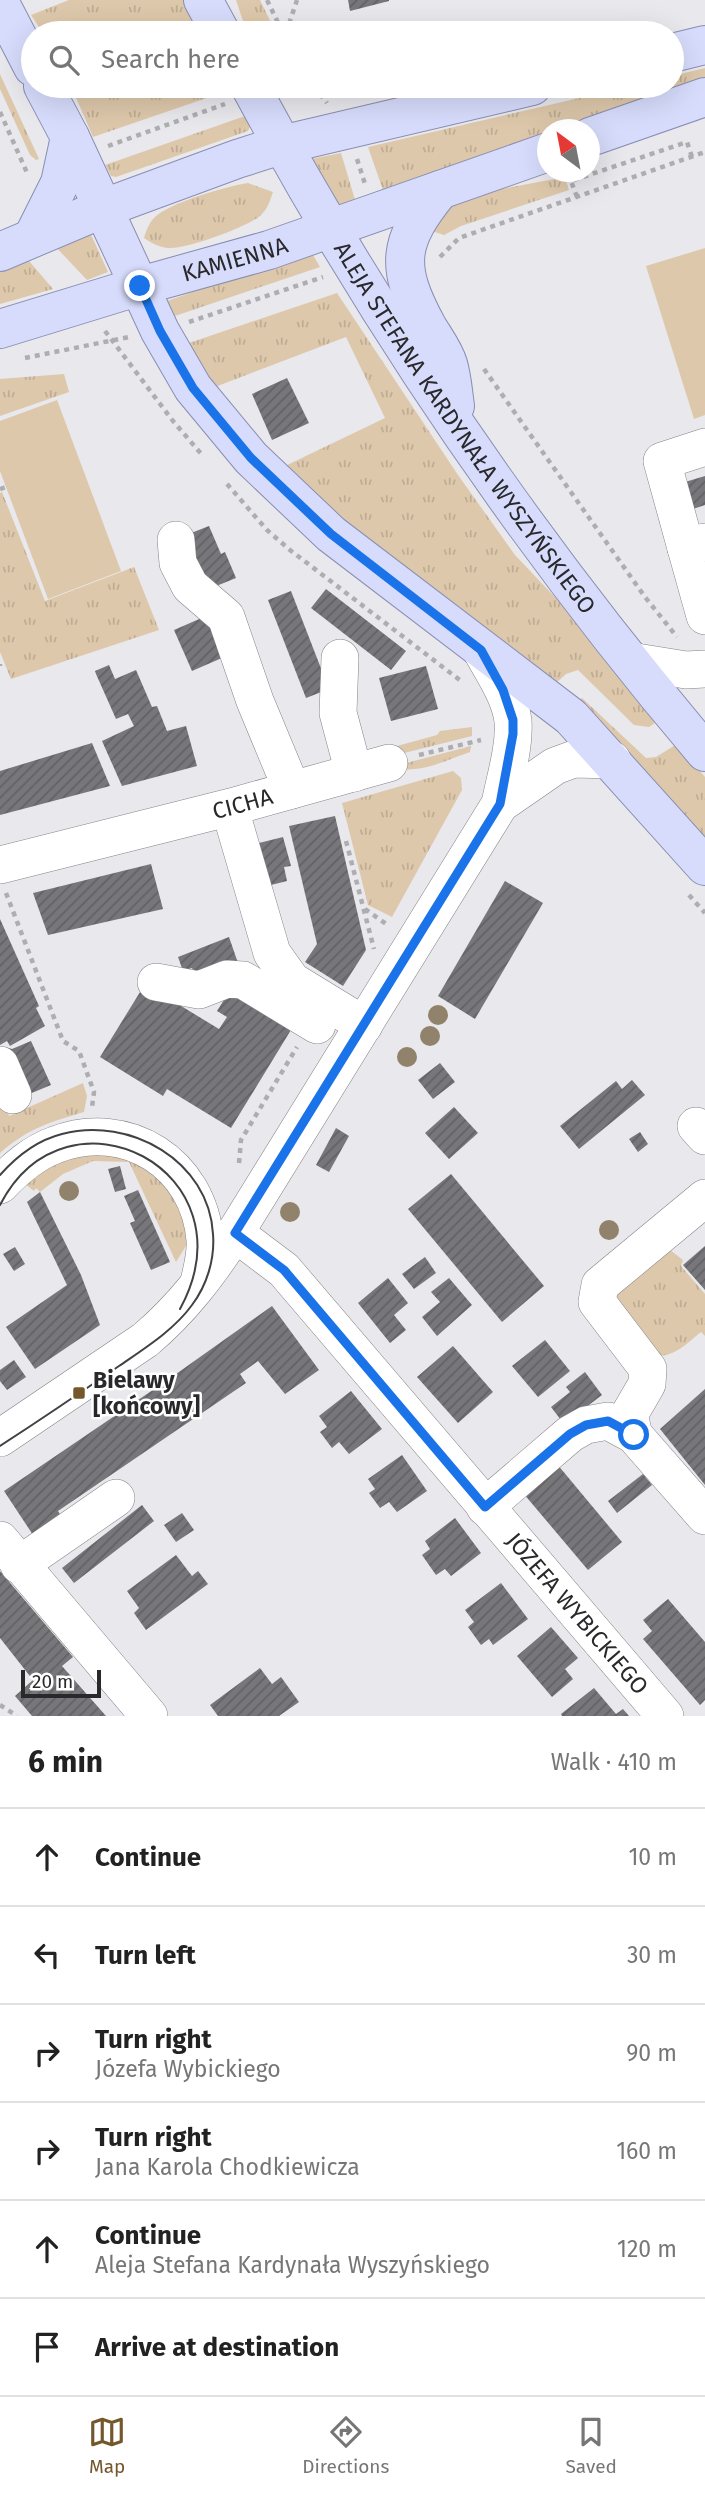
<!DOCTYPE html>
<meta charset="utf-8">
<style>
body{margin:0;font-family:"Fira Sans",sans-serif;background:#f2f2f2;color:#222}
.compass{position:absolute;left:537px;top:119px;width:63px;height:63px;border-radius:50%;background:#fff;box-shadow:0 7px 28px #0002;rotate:328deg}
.scale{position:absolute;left:21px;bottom:18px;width:80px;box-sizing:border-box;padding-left:7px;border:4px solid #29292b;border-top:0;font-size:19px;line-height:24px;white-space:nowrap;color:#29292b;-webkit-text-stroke:5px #fff;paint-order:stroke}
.stop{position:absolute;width:21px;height:21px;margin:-16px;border:5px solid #1a73e8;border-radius:50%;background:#fff}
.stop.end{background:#1a73e8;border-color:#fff;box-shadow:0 2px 7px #0008}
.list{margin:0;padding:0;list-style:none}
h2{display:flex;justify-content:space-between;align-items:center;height:91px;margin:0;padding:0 28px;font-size:30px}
h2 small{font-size:23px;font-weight:400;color:#767676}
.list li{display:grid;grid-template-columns:46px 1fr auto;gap:21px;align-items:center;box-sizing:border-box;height:98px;padding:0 28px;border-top:2px solid #e0e0e0}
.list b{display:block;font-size:26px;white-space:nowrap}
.list p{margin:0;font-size:23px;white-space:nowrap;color:#767676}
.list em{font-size:23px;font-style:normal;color:#767676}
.icon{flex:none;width:38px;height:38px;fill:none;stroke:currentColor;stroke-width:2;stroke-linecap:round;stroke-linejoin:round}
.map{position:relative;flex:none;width:705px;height:1716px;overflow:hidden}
.search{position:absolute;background:#fff;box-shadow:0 7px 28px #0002;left:21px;right:21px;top:21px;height:77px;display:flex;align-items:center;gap:18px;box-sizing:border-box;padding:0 24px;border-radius:38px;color:#767676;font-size:26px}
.sheet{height:679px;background:#fff}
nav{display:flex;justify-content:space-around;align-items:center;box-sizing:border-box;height:98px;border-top:2px solid #e0e0e0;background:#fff;font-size:19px;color:#767676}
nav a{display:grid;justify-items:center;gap:4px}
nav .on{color:#74572b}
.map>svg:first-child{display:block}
</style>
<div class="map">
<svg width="705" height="1716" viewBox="0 0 705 1716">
<defs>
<pattern id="grass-tufts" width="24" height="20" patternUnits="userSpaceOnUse" patternTransform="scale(1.75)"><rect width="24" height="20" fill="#dec8ab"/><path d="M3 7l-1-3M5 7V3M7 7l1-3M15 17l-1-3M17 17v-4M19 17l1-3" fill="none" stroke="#beac93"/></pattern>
<pattern id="building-hatch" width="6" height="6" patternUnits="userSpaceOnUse" patternTransform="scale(1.75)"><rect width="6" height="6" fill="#77777b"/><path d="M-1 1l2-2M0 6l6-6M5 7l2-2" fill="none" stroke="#626265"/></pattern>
</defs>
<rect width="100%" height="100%" fill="#e8e8ed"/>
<g fill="url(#grass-tufts)">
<path d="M69 0H184L202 33H43L31 15Z"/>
<path d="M236 0H260L276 33H247Z"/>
<path d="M705 68V85L573 129 548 130 547 138 384 193 368 147 631 86H672V76Z"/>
<path d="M0 74 39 159 36 160 30 155 0 89Z"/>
<path d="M71 86H231L233 89 93 137Z"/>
<path d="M248 115 252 122 248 131 116 177 111 176 105 165Z"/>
<path d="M341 153 356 203 338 210 311 159Z"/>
<path d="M565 177 569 190 461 226 444 235 435 232 423 237 443 209 475 194Z"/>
<path d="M248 183 273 192C270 201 267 210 260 216 247 227 185 250 168 248 159 247 151 243 144 238 146 231 149 223 154 218 168 203 227 186 248 183Z"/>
<path d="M88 228 108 272 87 280 53 244Z"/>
<path d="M309 252 313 255 320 267 169 318 167 301Z"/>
<path d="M24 255 53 289 0 304V266Z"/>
<path d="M337 293 458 475 515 555 586 630 658 721 649 727 634 725 578 670 566 674 555 684 327 510 283 467 385 418 346 337 215 387 186 344Z"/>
<path d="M64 374 69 392 0 416V379Z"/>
<path d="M2 492 45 601 134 567 159 630 11 679 0 652V493Z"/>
<path d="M582 698 646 758 656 757 677 744 705 777V844L577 701Z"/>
<path d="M472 727V736L388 757 386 749 437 735 440 731Z"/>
<path d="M471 746 470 752C444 761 418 775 391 767Z"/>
<path d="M453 771 461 778 462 790 392 917 368 905 342 803Z"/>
<path d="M83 1083 87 1096 84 1112C50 1122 27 1129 0 1153V1095L9 1116Z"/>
<path d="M104 1152 145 1164 177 1194 189 1241 176 1262 129 1162 93 1161 63 1174 40 1192 36 1188 34 1191 25 1184 55 1159Z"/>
<path d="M661 1243 683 1260 681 1266 705 1294V1336L701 1332C687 1343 676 1356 657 1356L610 1289Z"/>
</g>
<g fill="#dec8ab">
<path d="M705 248V415L694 419 646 266Z"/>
<path d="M57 400 121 571 48 599 0 471V421Z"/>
</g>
<g fill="url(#building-hatch)">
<path d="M348 0H389V1L350 11Z"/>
<path d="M287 378 309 423 272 440 252 394Z"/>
<path d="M705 476V505L684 512 675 485Z"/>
<path d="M209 526 221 554 225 552 236 578 204 591 181 537Z"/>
<path d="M326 589 406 651 391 670 311 608Z"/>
<path d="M291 591 329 689 306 698 268 600Z"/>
<path d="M213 613 231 654 192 671 174 630Z"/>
<path d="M109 665 115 679 136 670 152 707 157 706 167 731 186 726 197 766 122 786 102 741 134 726 128 714 116 719 96 674 95 671Z"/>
<path d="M426 666 438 709 391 721 379 678Z"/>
<path d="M92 743 110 786 0 815V771Z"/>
<path d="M335 816 366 950 343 986 305 962 317 944 289 826Z"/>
<path d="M283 837 291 866 284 867 287 881 263 887 251 845Z"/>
<path d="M151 864 163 909 48 935 33 893Z"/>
<path d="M505 881 543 903 475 1019 438 996Z"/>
<path d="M0 919 39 1006 36 1008 45 1026 10 1046 7 1041 0 1045Z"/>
<path d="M229 937 238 963 197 979 192 968 183 971 178 957Z"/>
<path d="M145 984 219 1029 227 1017 217 1011 232 987 294 1025 231 1128 167 1089 163 1096 100 1057Z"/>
<path d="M31 1041 51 1085 27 1095 5 1047 12 1049Z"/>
<path d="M440 1063 455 1082 433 1099 418 1080Z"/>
<path d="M632 1080 645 1095 579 1149 560 1126 616 1081 622 1089Z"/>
<path d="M454 1107 478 1133 449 1159 425 1133Z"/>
<path d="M336 1128 349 1136 329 1172 316 1165Z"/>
<path d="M640 1132 648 1144 638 1152 629 1139Z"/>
<path d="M120 1166 126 1189 115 1192 108 1169Z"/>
<path d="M451 1174 544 1286 502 1322 408 1209Z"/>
<path d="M138 1190 170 1262 151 1270 130 1223 135 1221 124 1196Z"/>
<path d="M40 1192 81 1275 100 1325 35 1369 6 1327 67 1285 27 1202Z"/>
<path d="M705 1246V1290L683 1265Z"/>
<path d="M15 1247 25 1264 14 1271 3 1254Z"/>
<path d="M425 1257 436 1273 414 1289 402 1274Z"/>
<path d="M388 1278 408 1303 394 1315 406 1330 390 1343 358 1303Z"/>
<path d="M449 1278 472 1305 437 1336 422 1317 440 1302 431 1292Z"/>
<path d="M272 1306 319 1370 285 1394 258 1361 240 1374 246 1383 58 1511 65 1522 37 1541 4 1491 169 1379Z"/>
<path d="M545 1340 570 1371 538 1397 512 1366Z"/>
<path d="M453 1346 493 1392 458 1423 417 1377Z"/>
<path d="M14 1360 26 1377 7 1390 0 1381V1370Z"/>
<path d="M585 1372 602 1395 564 1424 551 1407 570 1392 566 1387Z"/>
<path d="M705 1389V1485L660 1429Z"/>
<path d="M351 1391 382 1429 349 1454 339 1442 332 1448 320 1432 327 1427 319 1416Z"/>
<path d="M402 1455 427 1491 397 1512 389 1502 380 1508 369 1493 375 1489 368 1479Z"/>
<path d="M557 1464 622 1542 588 1570 523 1493Z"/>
<path d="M643 1474 652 1485 617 1513 608 1501Z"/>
<path d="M142 1505 154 1521 74 1583 62 1568Z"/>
<path d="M182 1513 194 1530 176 1542 164 1525Z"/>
<path d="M455 1518 481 1553 451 1576 445 1569 436 1575 422 1555 430 1549 425 1541Z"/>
<path d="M176 1555 192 1576 198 1571 208 1584 146 1630 134 1613 139 1608 127 1591Z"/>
<path d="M0 1571 73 1657 62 1666 106 1716H32L15 1696 33 1680 0 1638Z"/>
<path d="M501 1583 528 1619 493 1645 489 1639 481 1645 468 1627 474 1622 465 1610Z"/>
<path d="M668 1599 705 1642V1700L700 1705 643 1639 652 1631 643 1620Z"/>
<path d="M551 1627 578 1658 565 1669 573 1679 552 1697 517 1656Z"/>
<path d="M260 1668 272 1684 281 1677 299 1702 279 1716H218L210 1705Z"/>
<path d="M594 1688 616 1714 623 1709 629 1716H562L561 1714Z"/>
</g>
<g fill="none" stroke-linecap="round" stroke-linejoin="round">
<defs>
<g id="minor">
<path d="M176 540 178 563 190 586 226 617 255 701 292 790"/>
<path d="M705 542 686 548 705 616"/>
<path d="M686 548 662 461 705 447"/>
<path d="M340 658 338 713 354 773"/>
<path d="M630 661 686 670 705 669"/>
<path d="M500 804 555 766 574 759 612 760"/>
<path d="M234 823 272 953 292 981 364 1025"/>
<path id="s1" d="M0 865 231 807 389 763"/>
<path d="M156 982 199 990 227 979 243 980 317 1025"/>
<path d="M0 1065 13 1095"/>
<path d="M696 1126 705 1136"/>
<path d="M0 1185C16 1168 33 1153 55 1145 127 1117 199 1164 205 1240 206 1254 202 1269 199 1282"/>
<path d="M705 1198 600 1285 597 1302 648 1369 647 1384 629 1415 634 1435 705 1516"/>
<path id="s2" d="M235 1233 284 1270 665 1716"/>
<path d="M0 1438 145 1340C182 1309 209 1273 235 1233L500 804C505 778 515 747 513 721 510 696 493 672 481 650"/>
<path d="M485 1507 570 1434 586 1425 608 1421 634 1435"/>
<path d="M0 1540 149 1716"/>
<path d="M19 1565 116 1498"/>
</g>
<g id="major">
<path d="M203 0 221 33"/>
<path d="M0 3 33 67"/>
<path d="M672 53 705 45"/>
<path d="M43 86 70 137 160 331 193 388 251 458 331 534 571 717 705 866"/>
<path id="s3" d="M250 86C377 322 531 547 705 752"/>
<path d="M590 137 705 97"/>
<path d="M440 190C397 242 395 267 427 326 434 338 444 351 448 364 452 377 453 392 455 406"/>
<path d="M33 237 60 183 70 137"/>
<path d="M0 252 104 208 237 159 281 145 532 86"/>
<path id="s4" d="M0 329 140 286 269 250 548 152"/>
</g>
</defs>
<use href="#minor" stroke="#848488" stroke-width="38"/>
<use href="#major" stroke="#898eb2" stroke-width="40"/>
<g stroke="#aeaeb2" stroke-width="4.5" stroke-dasharray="5 5" stroke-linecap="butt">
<path d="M267 0 283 33"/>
<path d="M286 33 297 0"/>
<path d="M314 86 327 103"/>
<path d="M0 112 28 175"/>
<path d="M108 146 225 104"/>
<path d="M357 159 365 184"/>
<path d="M577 197 571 181 687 142 692 157"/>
<path d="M440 257 459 238 705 152"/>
<path d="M189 322 323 277"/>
<path d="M105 331 173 421 203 456"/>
<path d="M25 358 129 337"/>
<path d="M484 369 645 597 677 637"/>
<path d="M227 484 267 530 290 550 461 681"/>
<path d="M0 489 6 487"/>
<path d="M0 664V666"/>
<path d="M419 755 481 740"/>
<path d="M346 841 374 949"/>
<path d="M6 893 63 1041 79 1051 94 1092 92 1107"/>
<path d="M689 895 705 913"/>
<path d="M365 909 389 926"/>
<path d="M239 1163 241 1140 297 1047"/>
<path d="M0 1705 17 1716"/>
</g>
<use href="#minor" stroke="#fff" stroke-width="37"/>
<use href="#major" stroke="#d7dcfc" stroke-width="38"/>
<g stroke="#424244" stroke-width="2">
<path d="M0 1175C16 1157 38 1140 62 1134 130 1116 209 1161 213 1234 215 1259 207 1285 192 1305 174 1330 145 1348 119 1366 80 1393 40 1420 0 1446"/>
<path d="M0 1205C67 1075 255 1171 180 1309"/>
</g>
</g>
<g fill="#90826b">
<circle cx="438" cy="1015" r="10"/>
<circle cx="430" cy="1036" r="10"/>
<circle cx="407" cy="1057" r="10"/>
<circle cx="69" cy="1191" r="10"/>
<circle cx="290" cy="1212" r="10"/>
<circle cx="609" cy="1230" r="10"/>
</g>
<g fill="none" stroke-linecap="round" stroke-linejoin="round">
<path stroke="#1a73e8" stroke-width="9" d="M140 286 160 331 193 388 251 458 331 534 481 650 503 690 513 720V734L500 804 235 1233 284 1270 485 1507 570 1434 586 1425 608 1421 634 1435"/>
</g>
<rect fill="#74572b" stroke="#fff" stroke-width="2.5" x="72" y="1386" width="14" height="14" rx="3.5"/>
<g text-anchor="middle" stroke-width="5" stroke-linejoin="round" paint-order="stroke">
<g font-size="23" fill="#29292b" stroke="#fff">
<text dy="8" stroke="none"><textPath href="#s4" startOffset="245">KAMIENNA</textPath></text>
<text dy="8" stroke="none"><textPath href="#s3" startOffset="404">ALEJA STEFANA KARDYNAŁA WYSZYŃSKIEGO</textPath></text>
<text dy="8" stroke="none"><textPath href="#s1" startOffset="250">CICHA</textPath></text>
<text dy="8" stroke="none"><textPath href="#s2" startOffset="513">JÓZEFA WYBICKIEGO</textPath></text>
</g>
<g font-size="23" font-weight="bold" fill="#29292b" stroke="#fff" text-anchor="start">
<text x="93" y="1388">Bielawy<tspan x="93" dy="26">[końcowy]</tspan></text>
</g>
</g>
</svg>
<svg class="compass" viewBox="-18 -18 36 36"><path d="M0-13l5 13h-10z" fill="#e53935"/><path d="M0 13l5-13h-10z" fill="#767676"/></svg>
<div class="scale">20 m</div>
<div class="stop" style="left:634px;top:1435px"></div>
<div class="stop end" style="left:140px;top:286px"></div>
<div class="search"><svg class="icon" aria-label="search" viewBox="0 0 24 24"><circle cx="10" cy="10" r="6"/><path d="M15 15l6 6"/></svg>Search here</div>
</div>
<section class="sheet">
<h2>6 min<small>Walk · 410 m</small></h2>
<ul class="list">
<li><svg class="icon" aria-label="ahead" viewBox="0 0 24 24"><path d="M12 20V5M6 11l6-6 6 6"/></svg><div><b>Continue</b></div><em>10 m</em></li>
<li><svg class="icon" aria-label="left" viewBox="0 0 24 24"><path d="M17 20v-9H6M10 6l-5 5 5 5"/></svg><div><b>Turn left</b></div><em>30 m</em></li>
<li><svg class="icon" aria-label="right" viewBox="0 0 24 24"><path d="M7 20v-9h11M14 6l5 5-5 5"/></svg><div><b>Turn right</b><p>Józefa Wybickiego</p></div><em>90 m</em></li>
<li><svg class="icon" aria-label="right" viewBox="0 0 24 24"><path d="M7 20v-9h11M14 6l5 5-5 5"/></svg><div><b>Turn right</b><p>Jana Karola Chodkiewicza</p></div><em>160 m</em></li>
<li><svg class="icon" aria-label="ahead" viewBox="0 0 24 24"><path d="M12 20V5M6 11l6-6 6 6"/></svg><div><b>Continue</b><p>Aleja Stefana Kardynała Wyszyńskiego</p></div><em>120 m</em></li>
<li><svg class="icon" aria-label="arrive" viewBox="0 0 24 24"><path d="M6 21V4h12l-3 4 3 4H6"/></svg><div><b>Arrive at destination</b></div></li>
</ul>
</section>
<nav>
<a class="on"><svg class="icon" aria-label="map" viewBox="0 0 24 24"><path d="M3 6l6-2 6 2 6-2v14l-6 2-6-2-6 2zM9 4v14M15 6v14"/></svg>Map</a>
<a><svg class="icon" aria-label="directions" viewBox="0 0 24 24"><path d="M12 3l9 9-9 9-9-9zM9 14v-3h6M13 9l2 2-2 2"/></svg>Directions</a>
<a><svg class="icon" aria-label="saved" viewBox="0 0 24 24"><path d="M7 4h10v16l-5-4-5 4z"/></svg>Saved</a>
</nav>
